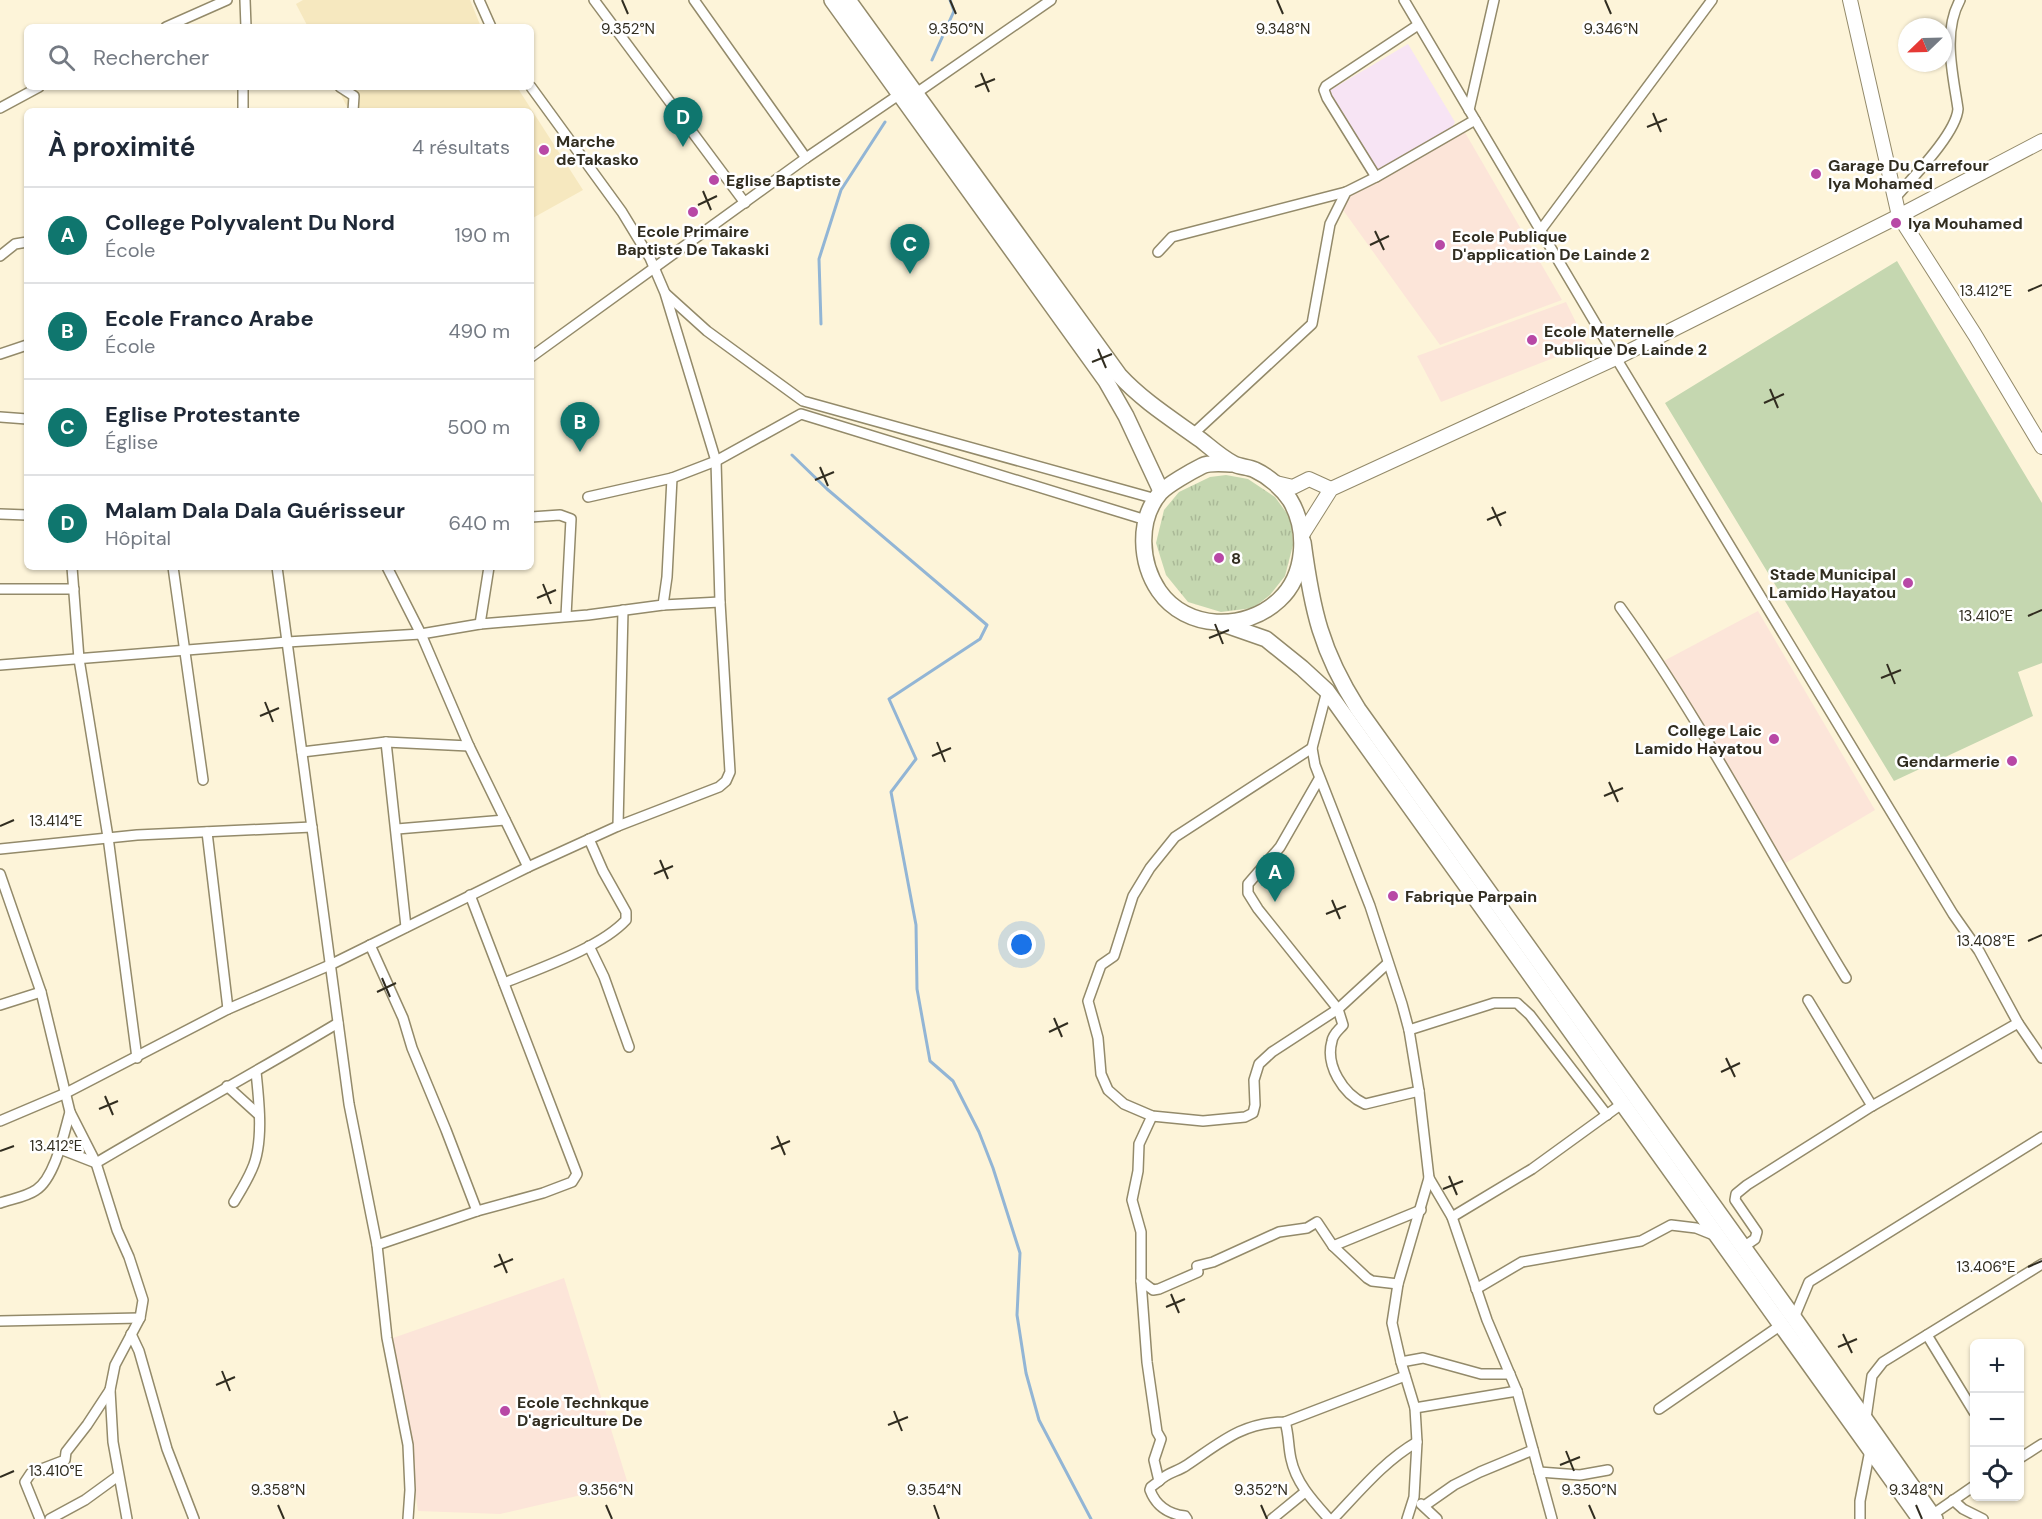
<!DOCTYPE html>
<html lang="fr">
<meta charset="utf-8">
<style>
body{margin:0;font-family:"DM Sans",sans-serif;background:#f2f2f3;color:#1f2937}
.controls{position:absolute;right:18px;bottom:18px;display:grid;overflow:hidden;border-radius:9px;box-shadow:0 2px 4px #0004}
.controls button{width:54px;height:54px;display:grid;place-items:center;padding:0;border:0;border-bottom:2px solid #e0e1e3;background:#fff;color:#1f2937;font:30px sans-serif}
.compass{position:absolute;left:1898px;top:18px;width:54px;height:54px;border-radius:50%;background:#fff;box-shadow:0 2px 4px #0004;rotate:247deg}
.you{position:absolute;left:1022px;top:945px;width:21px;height:21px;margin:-15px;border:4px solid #fff;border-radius:50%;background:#1a73e8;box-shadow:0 0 0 9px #1a73e833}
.badge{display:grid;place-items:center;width:39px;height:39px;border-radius:50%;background:#0f766e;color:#fff;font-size:20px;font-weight:700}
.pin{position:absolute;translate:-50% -50px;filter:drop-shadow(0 2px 3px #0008)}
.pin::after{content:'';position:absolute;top:32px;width:21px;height:18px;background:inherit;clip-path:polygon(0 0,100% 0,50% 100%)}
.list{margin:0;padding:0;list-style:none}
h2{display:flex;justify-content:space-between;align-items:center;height:78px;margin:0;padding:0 24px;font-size:26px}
h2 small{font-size:20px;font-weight:400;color:#747a83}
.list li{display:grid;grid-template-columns:39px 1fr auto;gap:18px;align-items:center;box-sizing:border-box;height:96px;padding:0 24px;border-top:2px solid #e0e1e3}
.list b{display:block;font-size:22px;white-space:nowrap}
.list p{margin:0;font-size:20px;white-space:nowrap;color:#747a83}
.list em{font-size:20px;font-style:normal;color:#747a83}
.icon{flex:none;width:33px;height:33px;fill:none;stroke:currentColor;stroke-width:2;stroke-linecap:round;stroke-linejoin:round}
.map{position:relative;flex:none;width:2042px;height:1519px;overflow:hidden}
.search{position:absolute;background:#fff;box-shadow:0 2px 4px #0004;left:24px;top:24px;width:510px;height:66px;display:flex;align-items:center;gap:15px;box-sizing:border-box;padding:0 21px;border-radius:9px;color:#747a83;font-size:22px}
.panel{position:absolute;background:#fff;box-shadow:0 2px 4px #0004;left:24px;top:108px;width:510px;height:462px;border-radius:9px}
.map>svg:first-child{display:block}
</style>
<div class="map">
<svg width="2042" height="1519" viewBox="0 0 2042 1519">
<defs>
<pattern id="grass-tufts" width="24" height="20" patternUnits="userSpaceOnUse" patternTransform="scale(1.5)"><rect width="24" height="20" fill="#c5d7b0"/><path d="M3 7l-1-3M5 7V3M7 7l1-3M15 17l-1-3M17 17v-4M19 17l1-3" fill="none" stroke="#aab997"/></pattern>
</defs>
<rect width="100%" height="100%" fill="#fdf4d9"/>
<g fill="#f6e8bf">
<path d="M303 0H470L481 27H308L296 4Z"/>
<path d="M337 87H517L583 190 531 219V111H349Z"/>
</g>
<g fill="#fce5d9">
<path d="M1463 129 1562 300 1440 345 1338 203Z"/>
<path d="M1566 302 1587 345 1441 402 1417 356Z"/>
<path d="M1758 611 1875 810 1779 867 1658 664Z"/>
<path d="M564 1278 628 1484 500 1514 418 1511 393 1338Z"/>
</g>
<path fill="#f7e4f4" d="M1408 44 1455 122 1451 130 1378 173 1327 92Z"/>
<path fill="url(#grass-tufts)" d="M1226 475 1248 479 1275 497 1291 519 1293 545 1285 576 1270 595 1253 608 1221 612 1188 602 1166 575 1156 543 1164 510 1179 492 1210 477Z"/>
<path fill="#c5d7b0" d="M1897 261 2042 503V663L2018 672 2033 716 1894 781 1665 403Z"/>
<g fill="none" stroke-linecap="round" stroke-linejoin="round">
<g stroke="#92b5d5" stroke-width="3">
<path d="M932 60 954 11 950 0"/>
<path d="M821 324 819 259 841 190 885 122"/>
<path d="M792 455 827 489 987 625 980 639 889 699 916 759 891 792 916 925 917 989 930 1061 953 1081 979 1132 993 1168 1020 1253 1017 1315 1026 1373 1039 1420 1091 1519"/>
</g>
<defs>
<g id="street">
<path d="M245 0 246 27"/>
<path d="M479 0 491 27"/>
<path d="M594 0 745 203"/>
<path d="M694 0 806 158"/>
<path d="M1404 0 1616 358 1953 914 1979 951 2018 1023 2042 1058"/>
<path d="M166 27 227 0"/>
<path d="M340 87 354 96 353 111"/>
<path d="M915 94 1051 0"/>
<path d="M0 108 39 87"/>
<path d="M1469 110 1494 0"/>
<path d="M243 111V87"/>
<path d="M1376 177 1327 98 1324 90 1326 86 1418 25"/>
<path d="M1895 198C1912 178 1956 134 1958 109 1953 74 1942 33 1960 0"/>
<path d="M1540 231 1712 0"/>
<path d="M1158 252 1172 237 1346 192"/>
<path d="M0 256 15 244 27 242"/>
<path d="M666 294 707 331 803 401 1156 499"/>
<path d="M0 354 27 345"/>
<path d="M531 357 806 158 900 94"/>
<path d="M0 417 27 419"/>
<path d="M1193 434 1312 324 1330 224 1346 192 1376 177 1475 120"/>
<path d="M588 497 672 478 716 461 801 414 1146 520"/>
<path d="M0 514 27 515"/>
<path d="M531 517 560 515 571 519 566 616"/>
<path d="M72 567 79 659 108 837 137 1058"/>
<path d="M173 567 203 780"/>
<path d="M277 567 349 1104 377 1245 387 1338 408 1445 410 1490 408 1519"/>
<path d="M387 567 421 634 469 746 528 867"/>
<path d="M0 589H74"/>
<path d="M663 605 720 602"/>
<path d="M1620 607C1705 725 1770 854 1846 978"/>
<path d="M480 624 489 567"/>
<path d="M0 665 287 642 421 634 480 624 588 615 663 605 667 577 672 478"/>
<path d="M1327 691 1312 748 1315 765 1370 906 1402 1004 1409 1030 1419 1091 1429 1178 1452 1217 1487 1320 1517 1391 1552 1519"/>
<path d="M386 742 406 927"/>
<path d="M1312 748 1175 837 1150 868 1133 896 1114 956 1101 965 1088 1001 1098 1038 1101 1074 1108 1090 1124 1104 1152 1116 1203 1121 1245 1117 1253 1113 1255 1105 1254 1080 1259 1064 1272 1052 1338 1009 1388 963"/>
<path d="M302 752 386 742 469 746"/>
<path d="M1319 779 1280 847 1248 884V893L1258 909 1338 1009 1343 1025C1339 1030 1333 1034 1332 1041 1325 1065 1343 1094 1365 1104L1419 1091"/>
<path d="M618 826 623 610"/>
<path d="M397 829 505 820"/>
<path d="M207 832 228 1009"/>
<path d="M0 849 137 835 312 827"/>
<path d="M0 874 41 992 70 1112 96 1163 117 1230 129 1257 143 1300 140 1318 115 1365 110 1390 113 1442 127 1519"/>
<path d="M370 945 403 1018 412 1048 446 1130 477 1211"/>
<path d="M589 946 604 977 629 1047"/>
<path d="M504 983C540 968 600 948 626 920V912L603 871 589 839"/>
<path d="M1808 1000 1872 1106"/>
<path d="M0 1005 41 992"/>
<path d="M1409 1030 1494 1003H1517L1530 1015 1607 1115"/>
<path d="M227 1086 259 1115"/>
<path d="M1152 1116 1139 1144 1138 1171 1132 1200 1141 1232V1281L1147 1362 1157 1432 1161 1439 1154 1460 1159 1481 1151 1487 1150 1490C1156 1506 1168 1514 1185 1516L1187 1519"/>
<path d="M0 1121 66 1093 228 1009 330 965 528 867 618 826 719 787 726 781 730 772 720 602 716 461 665 293 650 258 622 212 531 87"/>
<path d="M60 1149 96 1163C177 1115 258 1071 338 1023"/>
<path d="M234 1202C240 1192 247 1181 252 1169 264 1143 259 1101 256 1072"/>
<path d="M0 1203C11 1199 26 1197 36 1190 55 1178 64 1133 70 1112"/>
<path d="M1452 1217 1532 1169 1623 1103"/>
<path d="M377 1245 477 1211 543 1193 572 1182 577 1174 470 895"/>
<path d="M1333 1246 1421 1210"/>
<path d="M1742 1248 1755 1239 1757 1232 1735 1200 1736 1194 1747 1185 1872 1106 2018 1023"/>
<path d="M1141 1281 1153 1290 1159 1289 1198 1272 1197 1266 1213 1262 1279 1232 1307 1228 1317 1222 1333 1246 1367 1278 1372 1281 1398 1284"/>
<path d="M1476 1289 1522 1262 1641 1241 1671 1225 1696 1228 1716 1236"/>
<path d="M1794 1318 1809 1282 2042 1137"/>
<path d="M0 1321 140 1318"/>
<path d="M131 1334 139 1351 167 1449 194 1519"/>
<path d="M1927 1335 1974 1412"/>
<path d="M1401 1362 1423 1358 1481 1374H1510"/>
<path d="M1415 1408 1517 1391"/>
<path d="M1659 1409 1781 1325"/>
<path d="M1866 1418 1872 1376 1883 1362 2042 1264"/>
<path d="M1285 1422C1289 1434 1288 1446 1291 1459 1296 1483 1313 1501 1329 1519"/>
<path d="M2020 1458 2042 1444"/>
<path d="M1539 1472 1580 1475 1608 1470"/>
<path d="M1159 1481C1168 1472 1177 1472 1187 1465 1220 1443 1242 1422 1285 1422L1405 1376"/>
<path d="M1953 1500 1963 1509 1983 1519"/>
<path d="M1421 1504 1437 1519"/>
<path d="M1424 1506 1454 1485 1480 1472 1533 1450"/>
<path d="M1932 1515 1974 1486"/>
<path d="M40 1519 25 1482 31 1473 65 1460 66 1452 87 1425 110 1390"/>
<path d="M50 1519 85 1500 118 1476"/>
<path d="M1272 1519 1305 1492"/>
<path d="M1333 1519C1359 1492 1384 1461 1417 1442"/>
<path d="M1407 1519 1414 1497 1417 1442 1415 1408 1401 1362 1392 1323 1398 1284 1429 1178"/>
<path d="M1860 1519V1501L1870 1450"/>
</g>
<g id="secondary">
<path d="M1850 0 1899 216 1975 335 2042 447"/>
<path d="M1276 483 1293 487 1309 479 1331 489"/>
<path d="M1302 535 1331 489 1616 358 1899 216 2042 141"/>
</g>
<g id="primary">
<path d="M832 0 1106 381 1126 416 1161 491"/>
<path d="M848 0 1119 375C1143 401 1172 419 1201 440 1211 448 1222 458 1234 464 1240 467 1249 467 1255 470 1268 476 1282 488 1290 500 1308 530 1306 575 1279 600 1245 632 1186 630 1159 591 1140 563 1137 520 1160 493 1167 485 1192 471 1202 466 1210 462 1224 464 1233 464"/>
<path d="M1303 542C1312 610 1321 651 1358 709L1794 1318 1935 1519"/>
<path d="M1223 624 1266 639 1302 668 1327 691 1920 1519"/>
</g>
</defs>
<use href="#street" stroke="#938a6a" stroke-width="12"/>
<use href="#secondary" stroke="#938a6a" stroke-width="16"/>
<use href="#primary" stroke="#938a6a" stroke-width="18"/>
<use href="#street" stroke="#fff" stroke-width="9"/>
<use href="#secondary" stroke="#fff" stroke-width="14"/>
<use href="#primary" stroke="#fff" stroke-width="15"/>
</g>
<path fill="none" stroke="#312d20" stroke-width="2" d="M622 0 628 14M950 0 956 14M1277 0 1283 14M1605 0 1611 14M981 73 989 92M975 87 995 79M1653 113 1661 132M1647 127 1667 119M703 191 711 210M698 205 717 196M1375 231 1384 250M1370 245 1389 236M2028 291 2042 285M1098 349 1106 368M1092 362 1112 354M1770 389 1778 408M1764 403 1784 394M820 467 828 486M815 480 834 472M1492 507 1501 526M1487 520 1506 512M543 584 551 604M537 598 556 590M2028 616 2042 610M1215 624 1223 644M1209 638 1229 630M1887 664 1895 684M1881 678 1901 670M265 702 273 722M260 716 279 708M937 742 945 762M932 756 951 748M1609 782 1618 802M1604 796 1623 788M0 826 14 820M660 860 668 879M654 874 673 866M1332 900 1340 919M1326 914 1346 906M2028 941 2042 935M382 978 390 997M377 992 396 983M1054 1018 1062 1037M1049 1032 1068 1023M1726 1058 1735 1077M1721 1072 1740 1063M105 1096 113 1115M99 1109 118 1101M777 1136 785 1155M771 1149 790 1141M0 1151 14 1146M1449 1176 1457 1195M1443 1189 1463 1181M499 1254 507 1273M494 1267 513 1259M2028 1267 2042 1261M1171 1294 1179 1313M1166 1307 1185 1299M1843 1334 1852 1353M1838 1347 1857 1339M222 1371 230 1391M216 1385 235 1377M894 1411 902 1431M888 1425 908 1417M1566 1451 1574 1471M1560 1465 1580 1457M0 1477 14 1471M278 1505 284 1519M606 1505 612 1519M934 1505 939 1519M1261 1505 1267 1519M1589 1505 1595 1519M1916 1505 1922 1519"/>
<g fill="#b848a6" stroke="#fff" stroke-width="2">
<circle cx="544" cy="150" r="6"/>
<circle cx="1816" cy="174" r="6"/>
<circle cx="714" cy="180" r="6"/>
<circle cx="693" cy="212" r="6"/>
<circle cx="1896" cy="223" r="6"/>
<circle cx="1440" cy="245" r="6"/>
<circle cx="1532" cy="340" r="6"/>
<circle cx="1219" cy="558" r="6"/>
<circle cx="1908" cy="583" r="6"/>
<circle cx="1774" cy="739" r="6"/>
<circle cx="2012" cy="761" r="6"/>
<circle cx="1393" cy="896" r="6"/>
<circle cx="505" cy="1411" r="6"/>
</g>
<g text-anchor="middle" stroke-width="5" stroke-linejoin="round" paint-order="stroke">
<g font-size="16" font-weight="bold" fill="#312d20" stroke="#fff" text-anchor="start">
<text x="556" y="147">Marche<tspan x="556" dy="18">deTakasko</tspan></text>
<text x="1828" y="171">Garage Du Carrefour<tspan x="1828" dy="18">Iya Mohamed</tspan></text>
<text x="726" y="186">Eglise Baptiste</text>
<text x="1908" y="229">Iya Mouhamed</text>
<text x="693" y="237" text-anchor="middle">Ecole Primaire<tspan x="693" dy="18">Baptiste De Takaski</tspan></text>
<text x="1452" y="242">Ecole Publique<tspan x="1452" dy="18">D'application De Lainde 2</tspan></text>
<text x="1544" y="337">Ecole Maternelle<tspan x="1544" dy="18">Publique De Lainde 2</tspan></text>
<text x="1231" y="564">8</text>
<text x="1896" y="580" text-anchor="end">Stade Municipal<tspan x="1896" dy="18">Lamido Hayatou</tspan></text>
<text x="1762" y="736" text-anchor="end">College Laic<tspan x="1762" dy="18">Lamido Hayatou</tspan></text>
<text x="2000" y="767" text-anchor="end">Gendarmerie</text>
<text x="1405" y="902">Fabrique Parpain</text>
<text x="517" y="1408">Ecole Technkque<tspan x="517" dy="18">D'agriculture De</tspan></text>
</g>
</g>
<g font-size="15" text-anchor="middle" fill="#312d20" stroke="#fff" stroke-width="5" stroke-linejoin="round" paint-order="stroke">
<text x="628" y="34">9.352°N</text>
<text x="956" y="34">9.350°N</text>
<text x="1283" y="34">9.348°N</text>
<text x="1611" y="34">9.346°N</text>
<text x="1986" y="296">13.412°E</text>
<text x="1986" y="621">13.410°E</text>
<text x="56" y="826">13.414°E</text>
<text x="1986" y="946">13.408°E</text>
<text x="56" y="1151">13.412°E</text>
<text x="1986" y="1272">13.406°E</text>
<text x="56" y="1476">13.410°E</text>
<text x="278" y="1495">9.358°N</text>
<text x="606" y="1495">9.356°N</text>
<text x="934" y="1495">9.354°N</text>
<text x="1261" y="1495">9.352°N</text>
<text x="1589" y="1495">9.350°N</text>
<text x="1916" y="1495">9.348°N</text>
</g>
</svg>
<div class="controls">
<button>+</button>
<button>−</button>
<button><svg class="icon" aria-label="locate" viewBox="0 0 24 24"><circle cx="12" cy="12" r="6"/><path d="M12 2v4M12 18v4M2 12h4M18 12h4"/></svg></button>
</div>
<svg class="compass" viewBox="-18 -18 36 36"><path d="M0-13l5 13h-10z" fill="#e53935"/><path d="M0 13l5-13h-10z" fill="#747a83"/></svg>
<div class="you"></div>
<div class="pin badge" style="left:1275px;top:902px">A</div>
<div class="pin badge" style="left:580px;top:452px">B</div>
<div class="pin badge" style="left:910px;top:274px">C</div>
<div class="pin badge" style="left:683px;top:147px">D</div>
<div class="search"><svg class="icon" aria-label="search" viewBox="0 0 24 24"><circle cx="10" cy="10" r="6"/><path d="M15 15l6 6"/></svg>Rechercher</div>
<section class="panel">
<h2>À proximité<small>4 résultats</small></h2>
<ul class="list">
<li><span class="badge">A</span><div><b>College Polyvalent Du Nord</b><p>École</p></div><em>190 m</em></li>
<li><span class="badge">B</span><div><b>Ecole Franco Arabe</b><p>École</p></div><em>490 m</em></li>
<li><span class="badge">C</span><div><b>Eglise Protestante</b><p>Église</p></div><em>500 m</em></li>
<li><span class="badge">D</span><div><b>Malam Dala Dala Guérisseur</b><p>Hôpital</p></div><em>640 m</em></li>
</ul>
</section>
</div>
